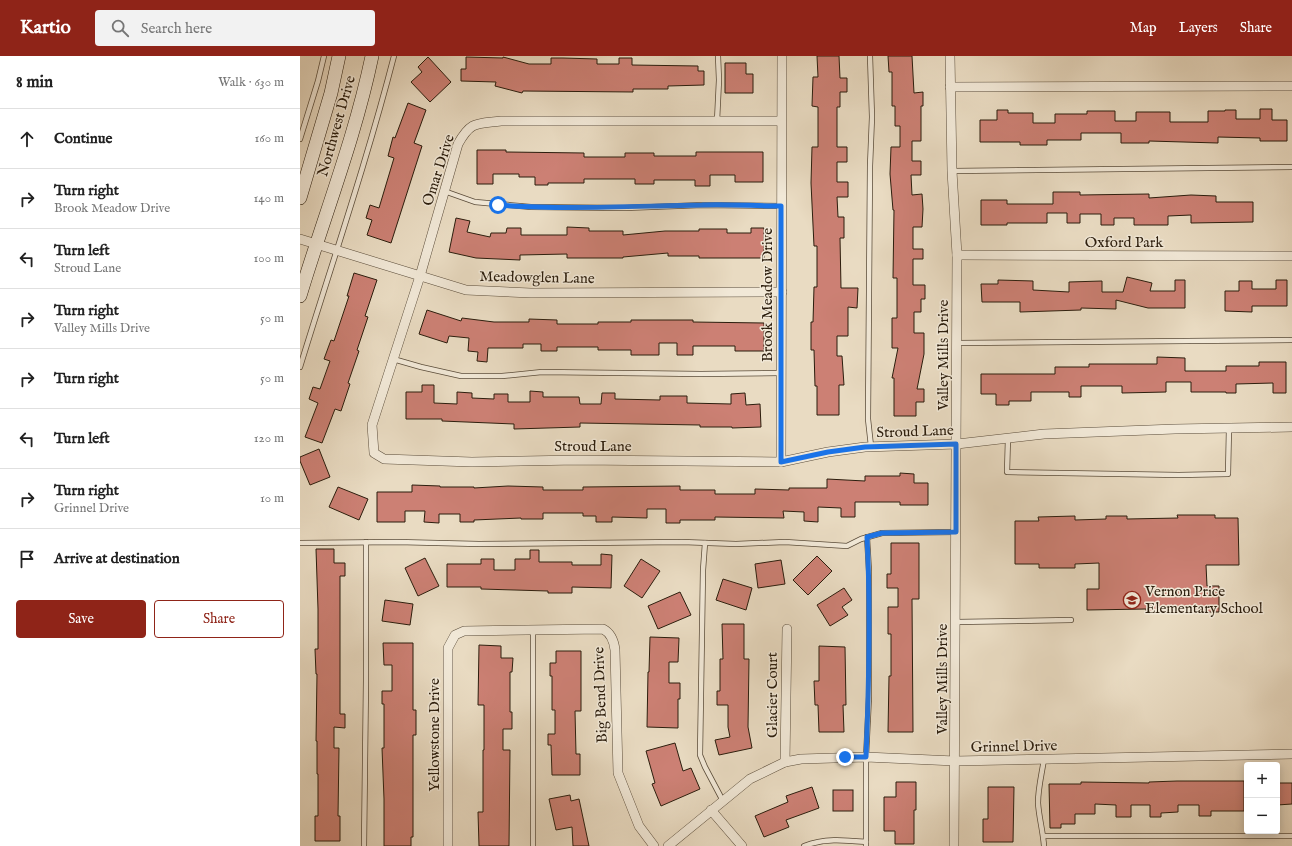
<!DOCTYPE html>
<meta charset="utf-8">
<style>
body{margin:0;font-family:"IM FELL English",serif;background:#f2f2f2;color:#222}
.controls{position:absolute;right:12px;bottom:12px;display:grid;overflow:hidden;border-radius:4px;box-shadow:0 2px 10px #0003}
.controls button{width:36px;height:36px;display:grid;place-items:center;padding:0;border:0;border-bottom:1px solid #e0e0e0;background:#fff;color:#222;font:20px sans-serif}
.stop{position:absolute;width:12px;height:12px;margin:-9px;border:3px solid #1a73e8;border-radius:50%;background:#fff}
.stop.end{background:#1a73e8;border-color:#fff;box-shadow:0 1px 4px #0008}
.list{margin:0;padding:0;list-style:none}
h2{display:flex;justify-content:space-between;align-items:center;height:52px;margin:0;padding:0 16px;font-size:17px}
h2 small{font-size:13px;font-weight:400;color:#767676}
.list li{display:grid;grid-template-columns:26px 1fr auto;gap:12px;align-items:center;box-sizing:border-box;height:60px;padding:0 16px;border-top:1px solid #e0e0e0}
.list b{display:block;font-size:15px;white-space:nowrap}
.list p{margin:0;font-size:13px;white-space:nowrap;color:#767676}
.list em{font-size:13px;font-style:normal;color:#767676}
.actions{display:flex;gap:8px;padding:12px 16px}
.actions a{flex:1;padding:9px 0;border:1px solid #8f2418;border-radius:4px;text-align:center;font-size:14px;color:#8f2418}
.actions .main{background:#8f2418;color:#fff}
.icon{flex:none;width:22px;height:22px;fill:none;stroke:currentColor;stroke-width:2;stroke-linecap:round;stroke-linejoin:round}
.map{position:relative;flex:none;width:992px;height:790px;overflow:hidden}
header{display:flex;align-items:center;gap:24px;box-sizing:border-box;height:56px;padding:0 20px;background:#8f2418;color:#fff}
header strong{font-size:19px}
nav{display:flex;gap:22px;margin-inline-start:auto;font-size:14px}
.search{width:280px;height:36px;background:#f2f2f2;display:flex;align-items:center;gap:10px;box-sizing:border-box;padding:0 14px;border-radius:4px;color:#767676;font-size:15px}
main{display:flex}
aside{flex:1;background:#fff}
.map>svg:first-child{display:block}
</style>
<header>
<strong>Kartio</strong>
<div class="search"><svg class="icon" aria-label="search" viewBox="0 0 24 24"><circle cx="10" cy="10" r="6"/><path d="M15 15l6 6"/></svg>Search here</div>
<nav><a>Map</a><a>Layers</a><a>Share</a></nav>
</header>
<main>
<aside>
<h2>8 min<small>Walk · 630 m</small></h2>
<ul class="list">
<li><svg class="icon" aria-label="ahead" viewBox="0 0 24 24"><path d="M12 20V5M6 11l6-6 6 6"/></svg><div><b>Continue</b></div><em>160 m</em></li>
<li><svg class="icon" aria-label="right" viewBox="0 0 24 24"><path d="M7 20v-9h11M14 6l5 5-5 5"/></svg><div><b>Turn right</b><p>Brook Meadow Drive</p></div><em>140 m</em></li>
<li><svg class="icon" aria-label="left" viewBox="0 0 24 24"><path d="M17 20v-9H6M10 6l-5 5 5 5"/></svg><div><b>Turn left</b><p>Stroud Lane</p></div><em>100 m</em></li>
<li><svg class="icon" aria-label="right" viewBox="0 0 24 24"><path d="M7 20v-9h11M14 6l5 5-5 5"/></svg><div><b>Turn right</b><p>Valley Mills Drive</p></div><em>50 m</em></li>
<li><svg class="icon" aria-label="right" viewBox="0 0 24 24"><path d="M7 20v-9h11M14 6l5 5-5 5"/></svg><div><b>Turn right</b></div><em>50 m</em></li>
<li><svg class="icon" aria-label="left" viewBox="0 0 24 24"><path d="M17 20v-9H6M10 6l-5 5 5 5"/></svg><div><b>Turn left</b></div><em>120 m</em></li>
<li><svg class="icon" aria-label="right" viewBox="0 0 24 24"><path d="M7 20v-9h11M14 6l5 5-5 5"/></svg><div><b>Turn right</b><p>Grinnel Drive</p></div><em>10 m</em></li>
<li><svg class="icon" aria-label="arrive" viewBox="0 0 24 24"><path d="M6 21V4h12l-3 4 3 4H6"/></svg><div><b>Arrive at destination</b></div></li>
</ul>
<div class="actions"><a class="main">Save</a><a>Share</a></div>
</aside>
<div class="map">
<svg width="992" height="790" viewBox="0 0 992 790">
<rect width="100%" height="100%" fill="#e9dbc2"/>
<filter id="stains"><feTurbulence type="fractalNoise" baseFrequency=".005" numOctaves="4"/><feColorMatrix values="0 0 0 0 .2 0 0 0 0 .09 0 0 0 0 .02 0 0 0 .5 -.17"/></filter>
<radialGradient id="worn" r=".72"><stop offset=".6" stop-color="#630" stop-opacity="0"/><stop offset="1" stop-color="#630" stop-opacity=".3"/></radialGradient>
<g fill="#cc8074" stroke="#2b1d0d">
<path d="M517 0H539L540 22H547V36H540V51H537V91H547V106H537V126H548V141H537L538 161H544V182H540L541 232H558L557 252 548 251V280H537V300H542L544 329H539V359H517V330H515L514 294H511V266H513L514 231H517V190H514L511 127 512 91H518V51L512 50 513 21H518Z"/>
<path d="M588 0H612L614 37 623 36V50H621V85H612V105H621V119H611L612 139 622 138 623 153 622 171H613V193H623V203H613V229H625V243H621V256H614V277H624V298L617 333H624V346H616V360H594V322H592L598 292H592V262H597V222H593L594 154H593L590 118 591 91H600V70H595V50H592V16H589Z"/>
<path d="M128 1 151 26 130 46 111 26 122 16 118 11Z"/>
<path d="M166 1 203 2V1L229 8H251V2H263L297 3V8H319V2H332V9L398 10V15H404V29L368 30V33H333V36L223 35 222 37 195 30 196 26 161 25V13H166Z"/>
<path d="M425 7H446V18H453V37H425Z"/>
<path d="M108 47 126 54 114 87 122 90 91 187 67 179 72 164 66 162 70 149 79 152 94 102 88 100 93 81 95 82Z"/>
<path d="M960 53H972V64H987V85H960V82L918 81V87L849 85V87H821V77H781V84H747V89H720V86H680V64H697V54H708V57H733V67H755V58H787V55H815V65H836V56H870V66H908V55H925V54H936V63H960Z"/>
<path d="M177 94H206V96L284 97V101H325V97H354V100H396V96H463V126H435V119H410V130H395V124H354V128H335V123H284V127H248V129H235V121H219V118H193V128H177Z"/>
<path d="M753 136H780V139L849 138V142L891 139 916 140V146H953V166L891 167V159L868 160V169H834V162H814V169H801V158H780V167H767V157H747V167H707V169H681V144H707V148H753Z"/>
<path d="M156 162 170 165 167 176 190 181 191 177H206L207 172H221V179H267V171L289 172V175H323V179L365 175H399V173H427V177H451V172H464V202H399V200H368V197L323 201V202H267V198L220 199V204L176 202 149 196Z"/>
<path d="M54 217 77 224 65 260 68 261 57 294 59 295 48 327 50 328 41 355 35 353 22 387 5 381 18 347 9 343 13 331 20 333 30 305 24 303 31 284 34 285 49 240H47Z"/>
<path d="M827 221 852 227 850 235H875V224H885V252H848L816 244V253L781 252V254L720 256V246H682L681 228H698V224L733 225V234L769 236V226L802 225V236H823Z"/>
<path d="M976 224H987V250H952V256L925 255V235H939V225H952V233H976Z"/>
<path d="M127 254 161 265 162 262 194 266H229V263L257 264V268H298V266H331V264H393V266L464 267V295H435V290H393V299H377V287H359V299H331V294H298V291H257V295H241V288H223V292H188L187 306 177 305 178 296 168 295 169 282 149 280 147 287 119 278Z"/>
<path d="M857 301 885 302V315H926V310H959V306H986V337H973V327L936 328V337H926V336H891V326H866V336L822 337V330H781V341H769V336H731V345H709V349H696V338H681V318H755V311H789V308H857Z"/>
<path d="M122 329H134V347L157 348V336L172 337V342L194 343V338H208V346H230V335L243 336V341H279L280 348H301L302 337H315V343L360 344V340H387V347L431 348V338L445 337 446 349 460 348 461 371 432 372V371H400V369L280 367V371L214 373V368L142 365V363H106V336H122Z"/>
<path d="M19 393 30 421 10 429 0 405V401Z"/>
<path d="M600 417 614 418V427H628V449H600V446H555V461H541V452L518 451V466L504 465V456L483 455 484 462 415 461V464H380V467H366V453H347V462L312 461V466H296V460H283V457H243V463H221V462L174 464V466H160V458H139V467L124 466 125 455H105V466H77V436H112V429L140 430V431H174V432L208 430 243 431V434H283V431L380 430V434H415V438H455V433L489 434V432H527V423L565 425V420H600Z"/>
<path d="M38 431 68 443 59 464 29 451Z"/>
<path d="M877 459H915V462H938L939 509H906L907 530H919V556H846V553L787 554V533H799V507L775 508V512H739V508H715V465H739L738 461 775 460V464L806 463V460H827V463L878 462Z"/>
<path d="M591 487H619V543H612L613 676H588L589 620H591V578H588V551H598V532H587V518H591Z"/>
<path d="M16 493H34V507H45V520H40V658H45V672L34 671V692H39L38 760H40V785H15V760H18V718H17V685H16L17 618H16L15 593H18V553Z"/>
<path d="M230 494H239V506H272V509H301V498L312 499 311 532 272 531V537H248V535L181 533V531H147V508H181V503H194V514H215V503H230Z"/>
<path d="M517 500 532 515 508 539 493 524Z"/>
<path d="M125 502 139 530 118 540 105 512Z"/>
<path d="M341 503 360 515 342 542 324 530Z"/>
<path d="M481 504 485 528 458 532 455 508Z"/>
<path d="M423 523 452 532 446 554 416 544Z"/>
<path d="M544 532 552 544 542 551 548 559 530 570 517 549Z"/>
<path d="M380 536 391 559 358 573 348 550Z"/>
<path d="M85 544 113 548 110 569 82 565Z"/>
<path d="M422 568H444V603H449L448 671 452 692 419 699 415 684 430 681 428 671V649H417V635H420V603H423Z"/>
<path d="M350 581 379 582 378 606H369V627H380V643H378V672L347 671 348 616H349Z"/>
<path d="M83 587H113V654H116V679H113V781H111V790H84V743L82 692H84V648H82V635H92V609H84Z"/>
<path d="M179 589 201 590V602H213L212 616H210V656H212V673H203V694H210L209 790H179L178 756H183V694H184V649H178Z"/>
<path d="M519 590 545 591 546 649H543L544 676H519L518 649H515L514 625H519Z"/>
<path d="M256 595H281V655H275L276 698H280V719H252L251 689H248V678H255V654H252V620H250V607H256Z"/>
<path d="M375 687 383 715 391 712 400 733 361 750 352 728 355 727 346 695Z"/>
<path d="M877 725H944V755H911V760H899V749H878V756L861 757V761H850V749H831V761H816V749L795 748V758H775V768H761V772H750L749 728H781V726L849 727V726Z"/>
<path d="M596 726H616V754H614V788H595V775H584V741H596Z"/>
<path d="M977 727H992V748L977 749Z"/>
<path d="M512 731 519 752 486 764 489 771 464 781 455 760 488 746 486 740Z"/>
<path d="M688 731H714L713 786H683V763H688Z"/>
<rect x="533" y="734" width="20" height="21"/>
<path d="M270 739 271 745 279 743 289 790H273L272 771 256 774 249 743Z"/>
</g>
<g fill="none" stroke-linecap="round" stroke-linejoin="round">
<defs>
<g id="service">
<path d="M570 0 572 61 570 110 568 363 571 390"/>
<path d="M417 65 419 24 418 0"/>
<path d="M0 83 18 25 24 0"/>
<path d="M652 115 992 111"/>
<path d="M144 135 175 146 231 151 325 152 403 149 481 150"/>
<path d="M657 287 992 284"/>
<path d="M93 303 121 311 161 320H202L242 316 401 318 481 317"/>
<path d="M0 311C32 207 67 105 94 0"/>
<path d="M708 382 707 416 879 419 928 418 929 372"/>
<path d="M0 487 97 486 179 488 382 486 436 488 485 486 547 490 561 483 582 477 656 476"/>
<path d="M405 487 403 514 400 699 405 711 423 745"/>
<path d="M656 566 771 564"/>
<path d="M233 574V790"/>
<path d="M744 703C742 717 738 732 738 747 739 762 743 775 744 790"/>
<path d="M744 780H992"/>
<path d="M64 790 66 625V486"/>
<path d="M504 790C525 782 544 784 566 786"/>
<path d="M566 790V701L569 641V515L567 481"/>
</g>
<g id="minor">
<path d="M650 0 652 115 657 199 654 790"/>
<path d="M650 31 992 30"/>
<path d="M481 65H201C176 68 171 65 158 88L120 220 72 369 74 397 84 403 172 406 278 404 481 406 528 396 565 391 657 388 744 378 875 373 992 371"/>
<path d="M0 183 166 234 231 237 482 236"/>
<path d="M657 199 992 200"/>
<path d="M481 406 482 0"/>
<path d="M485 706 487 573"/>
<path d="M411 754 442 790"/>
<path d="M148 790V592L155 579 164 575 303 573C311 577 314 585 315 594L318 717 339 770 354 790"/>
<path d="M368 790 450 723 485 706 501 703 566 701 655 705 992 698"/>
</g>
<g id="secondary">
<path d="M0 142 31 37 39 0"/>
<path d="M0 240C24 160 55 82 72 0"/>
</g>
</defs>
<use href="#service" stroke="#5a4c3a" stroke-width="6"/>
<use href="#minor" stroke="#5a4c3a" stroke-width="10"/>
<use href="#secondary" stroke="#2b1d0d" stroke-width="14"/>
<use href="#service" stroke="#f1e8d7" stroke-width="4.5"/>
<use href="#minor" stroke="#f1e8d7" stroke-width="9"/>
<use href="#secondary" stroke="#f1e8d7" stroke-width="13"/>
</g>
<g fill="none" stroke-linecap="round" stroke-linejoin="round">
<path stroke="#1a73e8" stroke-width="5" d="M198 149C266 154 334 150 402 149 428 148 455 150 481 150V406L528 396 565 391 656 388V476L582 477 567 481C571 554 569 628 566 701H545"/>
</g>
<defs>
<symbol id="school-ring" viewBox="-11 -11 22 22"><circle r="9.5" fill="#f1e8d7" stroke="#8f2418" stroke-width="1.5"/><path d="M0-5L7-2L0 1L-7-2ZM-4 1L0 2.5L4 1V4Q0 6-4 4Z" fill="#8f2418"/></symbol>
</defs>
<g fill-rule="evenodd">
<use href="#school-ring" x="822" y="534" width="20" height="20"/>
</g>
<g text-anchor="middle" stroke-width="3" stroke-linejoin="round" paint-order="stroke">
<g font-size="15" fill="#2b1d0d" stroke="#f1e8d7">
<text transform="translate(36 70) rotate(-74)" y="5">Northwest Drive</text>
<text transform="translate(138 114) rotate(-72)" y="5">Omar Drive</text>
<text x="824" y="191">Oxford Park</text>
<text transform="translate(237 221) rotate(1)" y="5">Meadowglen Lane</text>
<text transform="translate(467 239) rotate(-90)" y="5">Brook Meadow Drive</text>
<text transform="translate(643 299) rotate(-90)" y="5">Valley Mills Drive</text>
<text transform="translate(615 375) rotate(-2)" y="5">Stroud Lane</text>
<text x="293" y="395">Stroud Lane</text>
<text transform="translate(642 623) rotate(-90)" y="5">Valley Mills Drive</text>
<text transform="translate(300 639) rotate(-92)" y="5">Big Bend Drive</text>
<text transform="translate(472 639) rotate(-90)" y="5">Glacier Court</text>
<text transform="translate(134 679) rotate(-90)" y="5">Yellowstone Drive</text>
<text transform="translate(714 690) rotate(-1)" y="5">Grinnel Drive</text>
</g>
<g font-size="15" fill="#2b1d0d" stroke="#f1e8d7" text-anchor="start">
<text x="845" y="540">Vernon Price<tspan x="845" dy="17">Elementary School</tspan></text>
</g>
</g>
<rect width="100%" height="100%" filter="url(#stains)"/>
<rect width="100%" height="100%" fill="url(#worn)"/>
</svg>
<div class="controls">
<button>+</button>
<button>−</button>
</div>
<div class="stop" style="left:198px;top:149px"></div>
<div class="stop end" style="left:545px;top:701px"></div>
</div>
</main>
